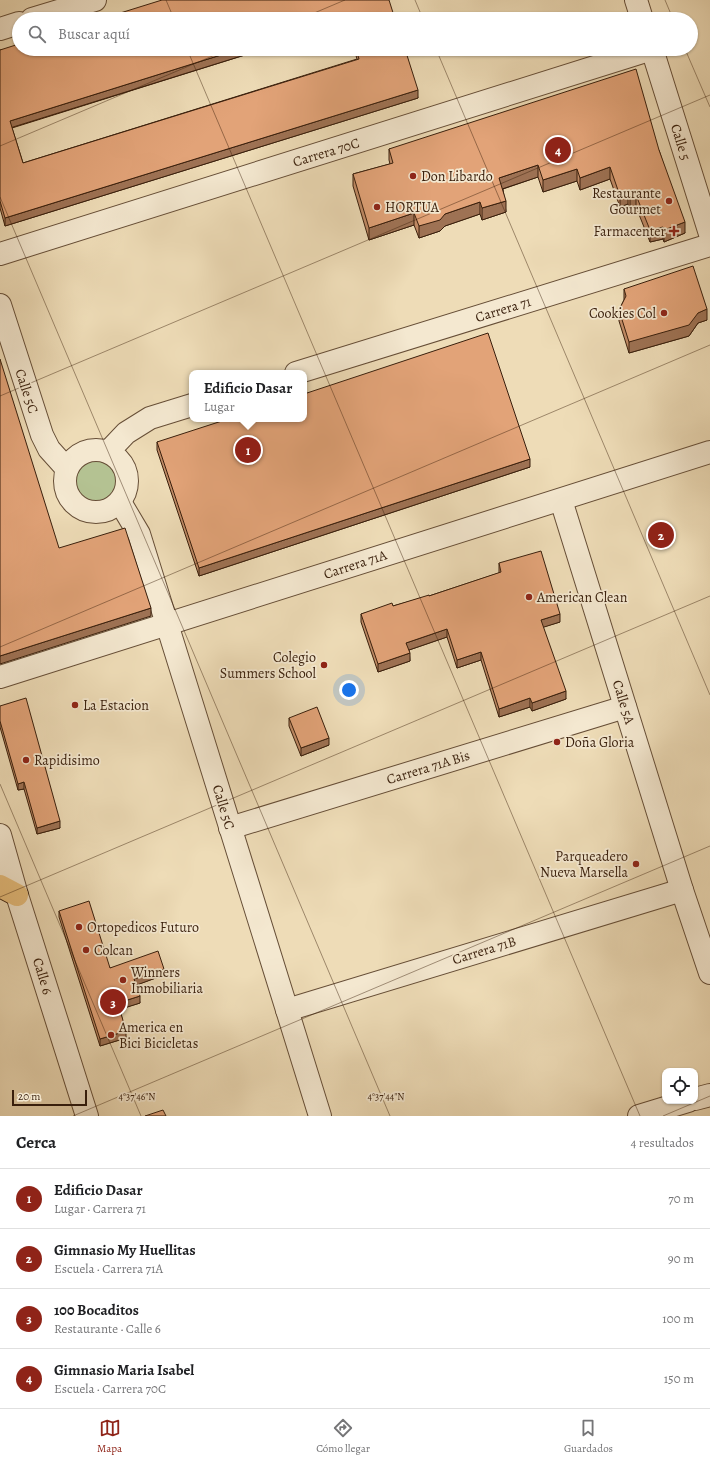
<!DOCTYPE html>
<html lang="es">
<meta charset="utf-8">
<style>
body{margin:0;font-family:Alegreya,serif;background:#f6f6f6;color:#202124}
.controls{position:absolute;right:12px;bottom:12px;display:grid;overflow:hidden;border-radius:8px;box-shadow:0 1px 3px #0004}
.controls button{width:36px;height:36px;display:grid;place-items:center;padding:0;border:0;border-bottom:1px solid #e0e0e0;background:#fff;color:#202124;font:20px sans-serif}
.scale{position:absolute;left:12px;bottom:10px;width:75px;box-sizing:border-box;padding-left:4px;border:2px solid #391f0c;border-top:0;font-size:11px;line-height:14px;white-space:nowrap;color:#391f0c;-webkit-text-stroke:3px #f4e8d0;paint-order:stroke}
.you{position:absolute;left:349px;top:690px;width:14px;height:14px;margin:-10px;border:3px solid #fff;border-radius:50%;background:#1a73e8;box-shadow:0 0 0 6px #1a73e833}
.badge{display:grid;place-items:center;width:26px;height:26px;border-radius:50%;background:#8f2418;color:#fff;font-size:13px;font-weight:700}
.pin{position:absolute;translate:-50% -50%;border:2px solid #fff;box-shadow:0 1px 4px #0006}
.popup{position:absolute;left:189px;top:370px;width:118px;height:52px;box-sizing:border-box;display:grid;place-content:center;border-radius:8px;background:#fff;filter:drop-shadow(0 1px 3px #0005);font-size:13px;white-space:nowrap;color:#757577}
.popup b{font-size:15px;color:#202124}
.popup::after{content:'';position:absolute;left:50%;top:100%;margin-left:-8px;border:8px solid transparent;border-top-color:#fff}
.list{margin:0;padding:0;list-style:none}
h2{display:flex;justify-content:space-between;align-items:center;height:52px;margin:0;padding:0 16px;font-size:17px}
h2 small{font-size:13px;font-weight:400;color:#757577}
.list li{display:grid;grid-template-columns:26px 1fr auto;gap:12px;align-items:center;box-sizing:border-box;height:60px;padding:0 16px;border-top:1px solid #e0e0e0}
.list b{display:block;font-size:15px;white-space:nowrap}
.list p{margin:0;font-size:13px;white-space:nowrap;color:#757577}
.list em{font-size:13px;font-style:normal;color:#757577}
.icon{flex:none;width:22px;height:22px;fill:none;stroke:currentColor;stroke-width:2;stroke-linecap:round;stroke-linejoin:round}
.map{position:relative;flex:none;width:710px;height:1116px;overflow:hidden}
.search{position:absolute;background:#fff;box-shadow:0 1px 3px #0004;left:12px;right:12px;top:12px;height:44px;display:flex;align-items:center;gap:10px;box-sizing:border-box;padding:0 14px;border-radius:22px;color:#757577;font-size:15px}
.sheet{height:292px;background:#fff}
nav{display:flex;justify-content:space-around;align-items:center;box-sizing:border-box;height:56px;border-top:1px solid #e0e0e0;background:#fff;font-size:11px;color:#757577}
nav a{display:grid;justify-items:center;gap:2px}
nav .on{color:#8f2418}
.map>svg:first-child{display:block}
</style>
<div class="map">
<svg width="710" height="1116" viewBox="0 0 710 1116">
<rect width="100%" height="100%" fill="#eedcb7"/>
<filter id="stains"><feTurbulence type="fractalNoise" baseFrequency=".005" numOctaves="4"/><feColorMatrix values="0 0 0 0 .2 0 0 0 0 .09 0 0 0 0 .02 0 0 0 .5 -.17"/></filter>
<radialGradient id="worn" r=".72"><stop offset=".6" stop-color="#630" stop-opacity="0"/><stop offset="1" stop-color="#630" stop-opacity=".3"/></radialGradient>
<circle fill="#b4c292" stroke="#76704f" cx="97" cy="482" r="23"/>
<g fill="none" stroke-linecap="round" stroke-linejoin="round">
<defs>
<g id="minor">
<path d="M636 0 642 19"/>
<path d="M32 19 95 0"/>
<path d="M0 29 19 23"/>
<path d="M652 49 710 234"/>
<path d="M0 254 652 49"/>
<path d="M0 305 42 435 49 449 67 469"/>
<path d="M296 373 710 245"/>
<circle cx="96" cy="481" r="31"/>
<path d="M108 452 126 433 150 418 192 405"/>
<path d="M561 500 682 890 710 973"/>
<path d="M120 502 139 534 320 1116"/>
<path d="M0 677 710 452"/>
<path d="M230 828 625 707"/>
<path d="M0 835 17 895 87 1116"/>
<path d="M287 1010 682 890"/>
<path d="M695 1099 710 1095"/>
<path d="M639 1116 688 1101"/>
</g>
<path id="highway" d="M0 886 17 895"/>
</defs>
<use href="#minor" stroke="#664e37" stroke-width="24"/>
<use href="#highway" stroke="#391f0c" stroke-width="24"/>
<use href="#minor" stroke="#f4e8d0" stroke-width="22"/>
<use href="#highway" stroke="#e7be7c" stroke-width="22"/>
</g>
<g fill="#c28c67" stroke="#391f0c">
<path d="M19 49H264L12 128 23 163 357 59 354 49H405L418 98 5 226 0 208V50Z"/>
<path d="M389 149 659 150 685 233 664 242 663 239 650 242 636 207 630 209 628 204 620 207 610 179 580 190 577 181 543 192 538 177 503 189 506 212 482 220 480 214 445 226 440 231 419 238 414 225 369 240 353 186V174L390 164 389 160Z"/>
<path d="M624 289 707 320 698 323 689 336 629 353 619 321V310L624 300Z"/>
<path d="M157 442 530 467 199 576 157 450Z"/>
<path d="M499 563 560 622 543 627 566 699 532 711 530 707 499 717 481 660 457 668 447 637 409 650 410 661 378 672 361 622V614L393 606 429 596 499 573Z"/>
<path d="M0 706 60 828 37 834 24 789 18 790 0 727Z"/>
<path d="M289 718 329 745 301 756 289 726Z"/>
<path d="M59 911 110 968 164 975 136 985 140 1003 120 1009 126 1038 100 1046 59 917Z"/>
</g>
<g fill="#9e7254" stroke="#391f0c">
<path d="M346 16V19H337Z"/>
<path d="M240 49H264L10 128V121Z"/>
<path d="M418 90V98L5 226V218Z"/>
<path d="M538 165V177L499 190V178Z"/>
<path d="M610 167V179L580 190V178Z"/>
<path d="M577 169V181L543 192V180Z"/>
<path d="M628 193V204L620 207V196Z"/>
<path d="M636 195V207L630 209V197Z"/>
<path d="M506 201V212L482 220V208Z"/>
<path d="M480 202V214L445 226 440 231 419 238V226L445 214Z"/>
<path d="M414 213V225L369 240V228Z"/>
<path d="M685 222V233L664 242V230Z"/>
<path d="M663 227V239L650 242V230Z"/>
<path d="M707 309V320L698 323 689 336 629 353V342Z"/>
<path d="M530 459V467L199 576V568Z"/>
<path d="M151 608V616L0 664V656Z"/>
<path d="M560 614V622L541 628V620Z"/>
<path d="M447 629V637L406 651V643Z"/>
<path d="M481 652V660L457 668V660Z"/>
<path d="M410 653V661L378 672V664Z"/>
<path d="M566 691V699L532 711V703Z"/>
<path d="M530 698V707L499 717V709Z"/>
<path d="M329 738V745L301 756V748Z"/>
<path d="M24 782V789L18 790V784Z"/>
<path d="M60 821V828L37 834V828Z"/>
<path d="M164 969V975L134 986V979Z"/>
<path d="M140 996V1003L118 1010V1003Z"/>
<path d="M126 1031V1038L100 1046V1039Z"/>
</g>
<g fill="#e2a378" stroke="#391f0c">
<path d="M162 0H389L395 19H347L346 16 337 19H101Z"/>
<path d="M19 44V49H240L10 121 23 163 359 59 356 49H405L418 90 5 218 0 201V50Z"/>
<path d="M636 69 659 150 685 222 664 230 663 227 650 230 636 195 630 197 628 193 620 196 610 167 580 178 577 169 543 180 538 165 499 178 506 201 482 208 480 202 445 214 440 220 419 226 414 213 369 228 353 174 393 163 389 149Z"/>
<path d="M693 266 707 309 698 313 689 325 629 342 619 310 626 296 624 289Z"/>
<path d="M488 333 530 459 199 568 157 442 228 419H304V394Z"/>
<path d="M0 359 59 548 125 528 151 608 0 656Z"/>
<path d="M541 551 560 614 541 620 566 691 532 703 530 698 499 709 481 652 457 660 447 629 406 643 410 653 378 664 361 614 392 603 393 606 429 595V596L501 572 499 563Z"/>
<path d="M26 698 60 821 37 828 24 782 18 784 0 721V706Z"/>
<path d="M317 707 329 738 301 748 289 718Z"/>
<path d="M89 901 110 968 158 951 164 969 134 979 140 996 118 1003 126 1031 100 1039 59 911Z"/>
<path d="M163 1110 166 1116H145Z"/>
</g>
<path fill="none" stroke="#391f0c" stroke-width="1" stroke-opacity="0.45" d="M166 0 174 19M415 0 423 19M665 0 673 19M300 19 345 0M187 49 640 1116M436 49 710 695M685 49 710 107M0 146 229 49M0 197 390 1116M0 396 710 95M0 647 710 345M0 784 141 1116M0 897 710 596M73 1116 710 846M663 1116 710 1096"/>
<g fill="#8f2418" stroke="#f4e8d0" stroke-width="1.5">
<circle cx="413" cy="176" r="4"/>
<circle cx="669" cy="201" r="4"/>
<circle cx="377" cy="207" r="4"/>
<path d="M672 225h4v4h4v4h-4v4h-4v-4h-4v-4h4z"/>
<circle cx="664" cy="313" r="4"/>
<circle cx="529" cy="597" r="4"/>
<circle cx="324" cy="665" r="4"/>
<circle cx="75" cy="705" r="4"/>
<circle cx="557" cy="742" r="4"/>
<circle cx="26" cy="760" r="4"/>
<circle cx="636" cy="864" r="4"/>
<circle cx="79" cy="927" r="4"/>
<circle cx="86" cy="950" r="4"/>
<circle cx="123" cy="980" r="4"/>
<circle cx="111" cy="1035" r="4"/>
</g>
<g text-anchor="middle" stroke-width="3.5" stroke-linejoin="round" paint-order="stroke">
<g font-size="14" fill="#391f0c" stroke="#f4e8d0">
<text transform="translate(681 142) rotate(73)" y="5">Calle 5</text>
<text transform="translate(326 152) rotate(-17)" y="5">Carrera 70C</text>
<text transform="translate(503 309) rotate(-17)" y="5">Carrera 71</text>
<text transform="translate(27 391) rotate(72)" y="5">Calle 5C</text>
<text transform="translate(355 564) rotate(-18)" y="5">Carrera 71A</text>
<text transform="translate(624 702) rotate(73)" y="5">Calle 5A</text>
<text transform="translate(428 767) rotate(-17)" y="5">Carrera 71A Bis</text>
<text transform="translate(224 807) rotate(73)" y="5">Calle 5C</text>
<text transform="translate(484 950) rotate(-17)" y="5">Carrera 71B</text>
<text transform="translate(43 976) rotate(73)" y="5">Calle 6</text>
</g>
<g font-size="14" fill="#391f0c" stroke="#f4e8d0" text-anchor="start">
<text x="421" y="181">Don Libardo</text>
<text x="661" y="198" text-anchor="end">Restaurante<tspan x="661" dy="16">Gourmet</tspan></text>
<text x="385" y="212">HORTUA</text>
<text x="666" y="236" text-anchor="end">Farmacenter</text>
<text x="656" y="318" text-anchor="end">Cookies Col</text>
<text x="537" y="602">American Clean</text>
<text x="316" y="662" text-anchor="end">Colegio<tspan x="316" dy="16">Summers School</tspan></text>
<text x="83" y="710">La Estacion</text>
<text x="565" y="747">Doña Gloria</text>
<text x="34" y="765">Rapidisimo</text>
<text x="628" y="861" text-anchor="end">Parqueadero<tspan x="628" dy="16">Nueva Marsella</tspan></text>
<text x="87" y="932">Ortopedicos Futuro</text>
<text x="94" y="955">Colcan</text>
<text x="131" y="977">Winners<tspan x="131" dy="16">Inmobiliaria</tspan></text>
<text x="119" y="1032">America en<tspan x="119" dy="16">Bici Bicicletas</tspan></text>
</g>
</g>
<g font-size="10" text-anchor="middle" fill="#391f0c" stroke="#f4e8d0" stroke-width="3.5" stroke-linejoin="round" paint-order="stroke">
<text x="137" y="1100">4°37'46"N</text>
<text x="386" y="1100">4°37'44"N</text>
</g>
<rect width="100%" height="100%" filter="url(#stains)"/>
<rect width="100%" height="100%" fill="url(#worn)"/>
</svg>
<div class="controls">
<button><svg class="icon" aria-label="locate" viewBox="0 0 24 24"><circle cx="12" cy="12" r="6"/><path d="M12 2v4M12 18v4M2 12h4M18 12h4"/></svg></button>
</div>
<div class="scale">20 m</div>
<div class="you"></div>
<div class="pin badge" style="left:248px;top:450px">1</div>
<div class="popup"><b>Edificio Dasar</b>Lugar</div>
<div class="pin badge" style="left:661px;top:535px">2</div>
<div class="pin badge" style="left:113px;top:1002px">3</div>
<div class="pin badge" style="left:558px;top:150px">4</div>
<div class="search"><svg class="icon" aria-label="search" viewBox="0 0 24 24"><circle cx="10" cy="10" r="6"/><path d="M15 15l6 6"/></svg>Buscar aquí</div>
</div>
<section class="sheet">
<h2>Cerca<small>4 resultados</small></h2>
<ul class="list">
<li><span class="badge">1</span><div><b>Edificio Dasar</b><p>Lugar · Carrera 71</p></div><em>70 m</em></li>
<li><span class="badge">2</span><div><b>Gimnasio My Huellitas</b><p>Escuela · Carrera 71A</p></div><em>90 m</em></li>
<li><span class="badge">3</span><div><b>100 Bocaditos</b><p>Restaurante · Calle 6</p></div><em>100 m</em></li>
<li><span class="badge">4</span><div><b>Gimnasio Maria Isabel</b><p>Escuela · Carrera 70C</p></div><em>150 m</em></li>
</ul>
</section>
<nav>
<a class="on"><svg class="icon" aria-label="map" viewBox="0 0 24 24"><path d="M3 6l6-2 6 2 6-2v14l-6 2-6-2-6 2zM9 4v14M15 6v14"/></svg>Mapa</a>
<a><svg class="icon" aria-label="directions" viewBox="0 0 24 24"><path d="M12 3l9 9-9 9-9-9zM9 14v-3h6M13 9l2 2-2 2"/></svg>Cómo llegar</a>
<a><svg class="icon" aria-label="saved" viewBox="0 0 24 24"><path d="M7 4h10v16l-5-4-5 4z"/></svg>Guardados</a>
</nav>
